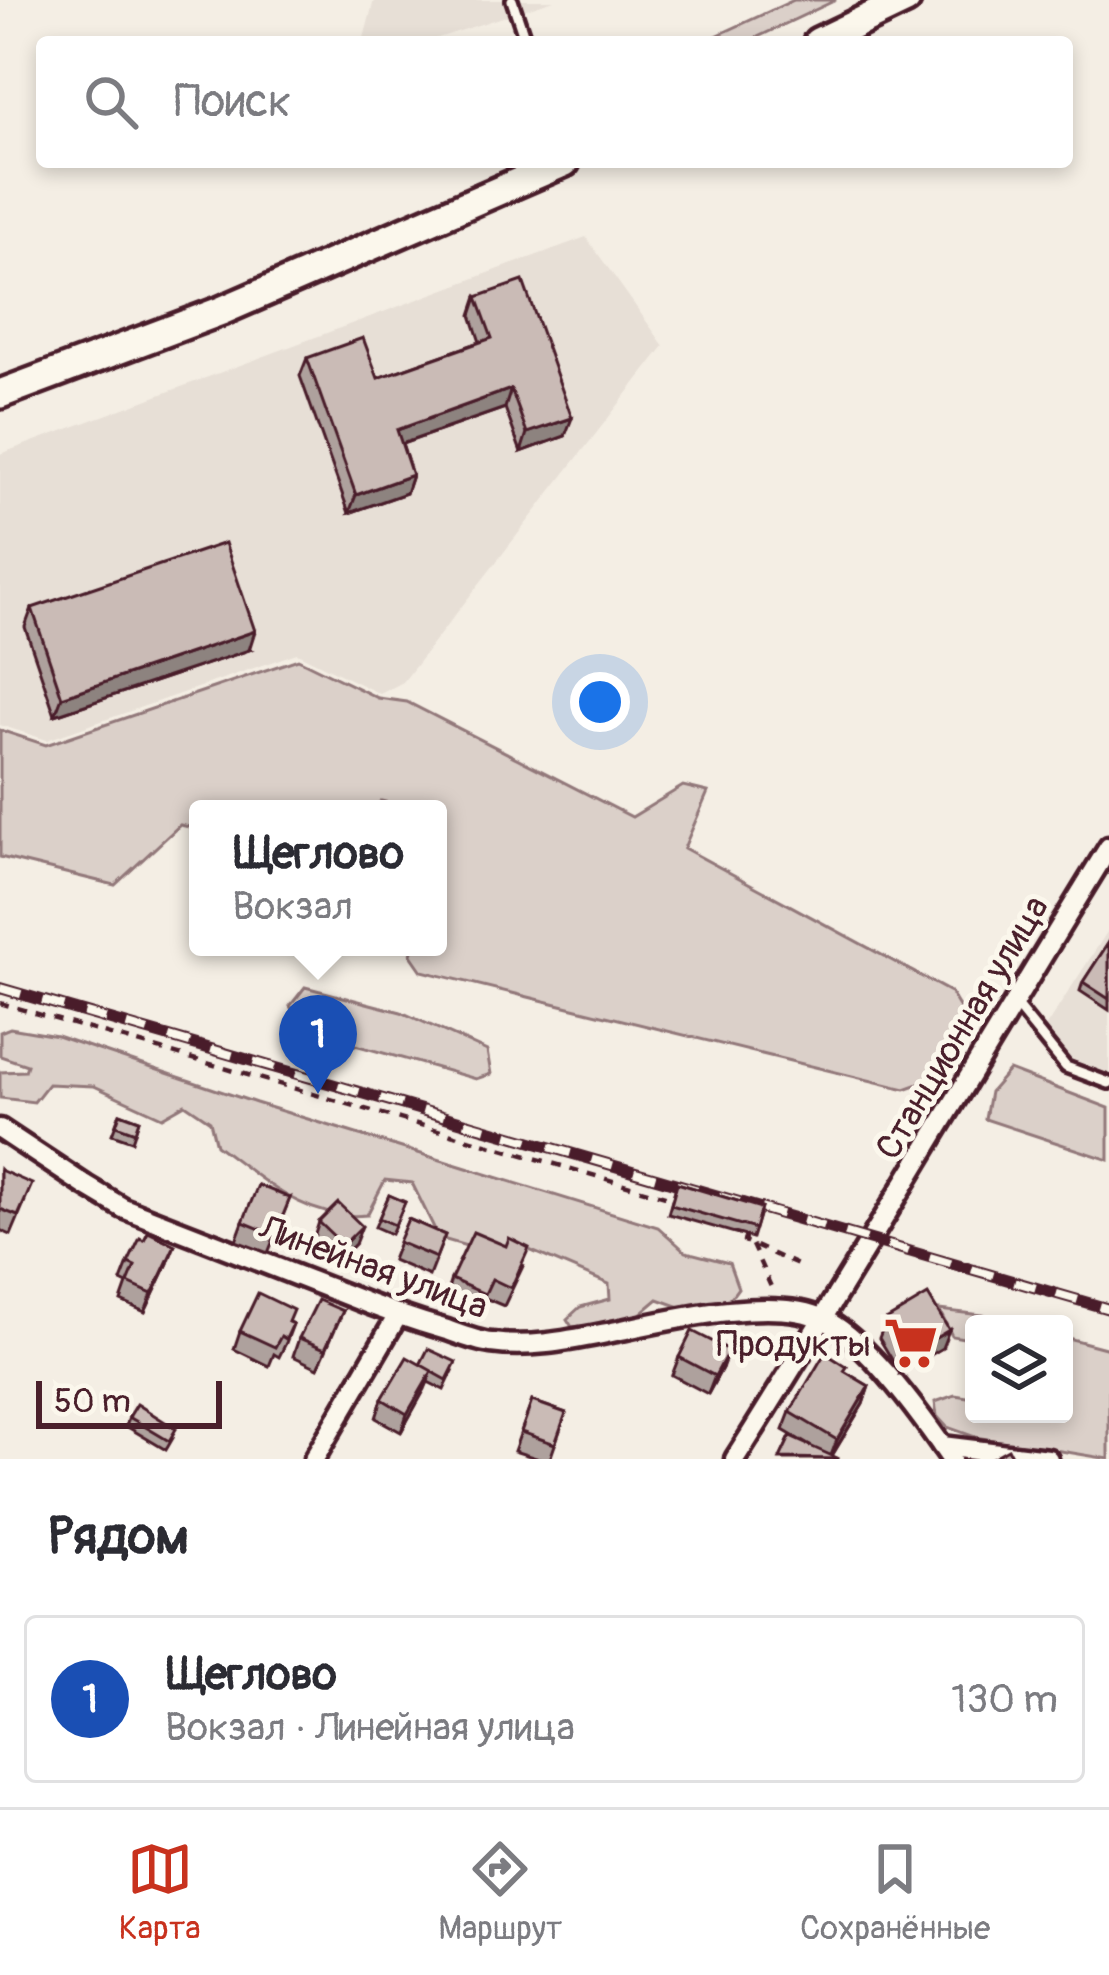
<!DOCTYPE html>
<html lang="ru">
<meta charset="utf-8">
<style>
body{margin:0;font-family:Pangolin,sans-serif;background:#f7f7f7;color:#2b2b33}
.controls{position:absolute;right:36px;bottom:36px;display:grid;overflow:hidden;border-radius:12px;box-shadow:0 6px 18px #0003}
.controls button{width:108px;height:108px;display:grid;place-items:center;padding:0;border:0;border-bottom:3px solid #e1e1e2;background:#fff;color:#2b2b33;font:60px sans-serif}
.scale{position:absolute;left:36px;bottom:30px;width:186px;box-sizing:border-box;padding-left:12px;border:6px solid #4a1f2b;border-top:0;font-size:33px;line-height:42px;white-space:nowrap;color:#4a1f2b;-webkit-text-stroke:9px #fbf7ec;paint-order:stroke}
.you{position:absolute;left:600px;top:702px;width:42px;height:42px;margin:-30px;border:9px solid #fff;border-radius:50%;background:#1a73e8;box-shadow:0 0 0 18px #1a73e833}
.badge{display:grid;place-items:center;width:78px;height:78px;border-radius:50%;background:#c8321e;color:#fff;font-size:39px;font-weight:700}
.pin{position:absolute;translate:-50% -99px;filter:drop-shadow(0 3px 6px #0008)}
.pin::after{content:'';position:absolute;top:63px;width:42px;height:36px;background:inherit;clip-path:polygon(0 0,100% 0,50% 100%)}
.popup{position:absolute;left:189px;top:800px;width:258px;height:156px;box-sizing:border-box;display:grid;place-content:center;border-radius:12px;background:#fff;filter:drop-shadow(0 3px 9px #0005);font-size:39px;white-space:nowrap;color:#7c7c81}
.popup b{font-size:45px;color:#2b2b33}
.popup::after{content:'';position:absolute;left:50%;top:100%;margin-left:-24px;border:24px solid transparent;border-top-color:#fff}
.list{margin:0;padding:0;list-style:none}
h2{display:flex;justify-content:space-between;align-items:center;height:156px;margin:0;padding:0 48px;font-size:51px}
h2 small{font-size:39px;font-weight:400;color:#7c7c81}
.list li{display:grid;grid-template-columns:78px 1fr auto;gap:36px;align-items:center;box-sizing:border-box;height:168px;margin:0 24px 24px;padding:0 24px;border:3px solid #e1e1e2;border-radius:12px}
.list b{display:block;font-size:45px;white-space:nowrap}
.list p{margin:0;font-size:39px;white-space:nowrap;color:#7c7c81}
.list em{font-size:39px;font-style:normal;color:#7c7c81}
.icon{flex:none;width:66px;height:66px;fill:none;stroke:currentColor;stroke-width:2;stroke-linecap:round;stroke-linejoin:round}
.map{position:relative;flex:none;width:1109px;height:1459px;overflow:hidden}
.search{position:absolute;background:#fff;box-shadow:0 6px 18px #0003;left:36px;right:36px;top:36px;height:132px;display:flex;align-items:center;gap:30px;box-sizing:border-box;padding:0 42px;border-radius:12px;color:#7c7c81;font-size:45px}
.sheet{height:348px;background:#fff}
nav{display:flex;justify-content:space-around;align-items:center;box-sizing:border-box;height:168px;border-top:3px solid #e1e1e2;background:#fff;font-size:33px;color:#7c7c81}
nav a{display:grid;justify-items:center;gap:6px}
nav .on{color:#c8321e}
.map>svg:first-child{display:block}
</style>
<div class="map">
<svg width="1109" height="1459" viewBox="0 0 1109 1459">
<rect width="100%" height="100%" fill="#f4eee4"/>
<filter id="ink" filterUnits="userSpaceOnUse"><feTurbulence type="fractalNoise" baseFrequency=".00833" numOctaves="2"/><feDisplacementMap in="SourceGraphic" scale="24" xChannelSelector="R" yChannelSelector="G"/><feConvolveMatrix kernelMatrix="1 2 1 2 8 2 1 2 1" color-interpolation-filters="sRGB"/></filter>
<g filter="url(#ink)">
<g fill="#e7dfd6">
<path d="M374 0H554L426 42H363Z"/>
<path d="M586 237 664 346 403 682 380 694 297 653 47 740 0 725V454Z"/>
<path d="M1109 929V1073L1069 1058 1045 1028Z"/>
</g>
<g fill="#dbd0c9" stroke="#92787a" stroke-width="3">
<path d="M794 0H836L747 42H703Z"/>
<path d="M298 659 378 698 407 702 632 817 683 786 708 792 684 848 950 992 966 1018 930 1080 905 1089 422 971 411 955 413 947H438V809H415L381 801 373 809H198V829L180 825 115 885 0 857V730L46 745Z"/>
<path d="M305 987 401 1012 487 1051 491 1074 476 1079 305 1031 290 1006Z"/>
<path d="M10 1028 57 1036 256 1103 658 1227 686 1252 729 1263 738 1288 724 1307 683 1308 658 1299 632 1321 572 1327 567 1319 580 1307 610 1299 609 1284 527 1249 494 1254 439 1238 412 1183 385 1180 367 1215C306 1222 263 1179 216 1145L210 1121 185 1104 162 1117 94 1086 48 1084 34 1102 0 1098V1072L25 1071 27 1065 0 1056V1032Z"/>
<path d="M1009 1070 1109 1108V1160L985 1119 990 1092Z"/>
<path d="M939 1310 990 1316 1018 1324H974V1353L964 1338 952 1336Z"/>
<path d="M1064 1337 1109 1349V1459L975 1437 947 1427 937 1416 935 1402 955 1395 974 1398V1414H1064Z"/>
</g>
<g fill="none" stroke-linecap="round" stroke-linejoin="round">
<defs>
<g id="lane">
<path d="M512 0 526 42"/>
<path d="M1015 1004 1066 1067 1109 1083"/>
</g>
<g id="street">
<path d="M0 1129 86 1186 123 1208C197 1237 271 1265 344 1294 378 1308 412 1320 447 1330 461 1335 476 1341 491 1343 534 1349 575 1339 617 1331 669 1320 775 1295 823 1319 867 1340 923 1418 951 1459"/>
<path d="M942 1446 1048 1459"/>
<path d="M314 1459 398 1315"/>
<path d="M735 1459C863 1257 983 1051 1109 847"/>
</g>
<g id="secondary">
<path d="M818 42 906 0"/>
<path d="M0 394 221 311 565 162"/>
</g>
</defs>
<use href="#lane" stroke="#4a1f2b" stroke-width="18"/>
<use href="#street" stroke="#4a1f2b" stroke-width="27"/>
<use href="#secondary" stroke="#4a1f2b" stroke-width="36"/>
<g stroke="#4a1f2b" stroke-width="4.5" stroke-dasharray="9 9" stroke-linecap="butt">
<path d="M0 1003 672 1198"/>
<path d="M746 1236 744 1241 802 1267"/>
<path d="M752 1245 772 1289"/>
</g>
<use href="#lane" stroke="#fbf7ec" stroke-width="9"/>
<use href="#street" stroke="#fbf7ec" stroke-width="18"/>
<use href="#secondary" stroke="#fbf7ec" stroke-width="27"/>
<defs>
<path id="rail" d="M0 988 1109 1309"/>
</defs>
<use href="#rail" stroke="#4a1f2b" stroke-width="12"/>
<use href="#rail" stroke="#fbf7ec" stroke-width="8" stroke-dasharray="22" stroke-linecap="butt"/>
</g>
<g fill="#aea19d" stroke="#4a1f2b" stroke-width="3">
<path d="M477 297 565 436 521 452 505 408 402 444 412 475 406 493 349 513 300 376 307 358 378 378 480 342 471 315Z"/>
<path d="M32 608 249 650 55 715 25 627Z"/>
<path d="M1109 942V1010L1080 991 1083 982Z"/>
<path d="M120 1113 139 1120 132 1141 112 1134Z"/>
<path d="M0 1170 25 1202 11 1235 0 1230Z"/>
<path d="M677 1183 761 1208 752 1238 668 1214Z"/>
<path d="M389 1195 405 1202 391 1234 375 1227Z"/>
<path d="M290 1198 268 1253 236 1241 243 1222Z"/>
<path d="M408 1219 445 1235 429 1276 392 1260Z"/>
<path d="M319 1222 355 1244 336 1263 313 1240Z"/>
<path d="M144 1240 168 1263 145 1312 121 1301 127 1284 121 1281 128 1263Z"/>
<path d="M523 1266 504 1306 485 1298 478 1313 445 1298 451 1279Z"/>
<path d="M343 1311 318 1368 293 1356 299 1338Z"/>
<path d="M886 1320 942 1348 900 1373 879 1338Z"/>
<path d="M289 1322 293 1324 286 1343 279 1357 274 1354 269 1366 234 1349 240 1331Z"/>
<path d="M679 1357 722 1368 708 1394 672 1375Z"/>
<path d="M420 1365 453 1371 444 1390 428 1382 401 1432 376 1418 382 1399Z"/>
<path d="M845 1372 869 1386 863 1404 832 1456 839 1459H780L790 1437 810 1446 783 1430 790 1412Z"/>
<path d="M532 1401 566 1413 550 1459H539L514 1451Z"/>
<path d="M129 1417 173 1438 166 1450 126 1426Z"/>
</g>
<g fill="#8d837f" stroke="#4a1f2b" stroke-width="3">
<path d="M511 389 505 408 390 448 397 430Z"/>
<path d="M572 418 565 436 521 452 527 433Z"/>
<path d="M412 475 406 493 349 513 356 495Z"/>
<path d="M255 631 249 650 55 715 62 697Z"/>
<path d="M362 1226 355 1244 336 1263 343 1245Z"/>
<path d="M175 1245 168 1263 145 1312 152 1294Z"/>
<path d="M949 1330 942 1348 900 1373 907 1355Z"/>
<path d="M729 1350 722 1368 708 1394 715 1376Z"/>
<path d="M432 1371 425 1389 401 1432 407 1414Z"/>
<path d="M869 1386 863 1404 830 1458 837 1440Z"/>
</g>
<g fill="#cabbb6" stroke="#4a1f2b" stroke-width="3">
<path d="M523 281 572 418 527 433 511 389 397 430 412 475 356 495 307 358 363 338 378 378 492 338 477 297Z"/>
<path d="M225 543 255 631 62 697 32 608Z"/>
<path d="M1109 942V999L1083 982Z"/>
<path d="M120 1113 139 1120 135 1132 116 1125Z"/>
<path d="M0 1170 32 1184 18 1216 0 1209Z"/>
<path d="M677 1183 761 1208 755 1229 671 1205Z"/>
<path d="M258 1185 290 1198 275 1235 243 1222Z"/>
<path d="M389 1195 405 1202 395 1225 379 1218Z"/>
<path d="M338 1203 362 1226 343 1245 319 1222Z"/>
<path d="M408 1219 445 1235 436 1258 398 1242Z"/>
<path d="M148 1232 175 1245 152 1294 128 1283 135 1266 128 1263 140 1238 144 1240Z"/>
<path d="M473 1232 506 1246 509 1238 529 1248 511 1288 492 1279 485 1294 451 1279Z"/>
<path d="M258 1293 293 1310 288 1322 293 1324 286 1339 281 1336 275 1347 240 1331Z"/>
<path d="M928 1295 949 1330 907 1355 886 1320Z"/>
<path d="M318 1300 343 1311 325 1349 299 1338Z"/>
<path d="M692 1331 729 1350 715 1376 679 1357Z"/>
<path d="M428 1349 456 1362 447 1380 420 1365Z"/>
<path d="M825 1353 847 1367 844 1371 869 1386 837 1440 790 1412Z"/>
<path d="M407 1357 432 1371 407 1414 382 1399Z"/>
<path d="M532 1401 566 1413 555 1444 521 1432Z"/>
<path d="M137 1404 176 1429 169 1441 129 1417Z"/>
<path d="M790 1437 839 1459 780 1458Z"/>
<path d="M1008 1449 1013 1459H990Z"/>
</g>
</g>
<defs>
<symbol id="supermarket-bare" viewBox="-9 -9 18 18"><path d="M-6-5.5h2.5l.6 2H6L4.5 2H-2.5L-4.4-4H-6ZM-1.5 3.2a1.3 1.3 0 1 0 .1 0ZM3 3.2a1.3 1.3 0 1 0 .1 0Z" fill="#c8321e" stroke="#fbf7ec" stroke-width="2.5" paint-order="stroke"/></symbol>
</defs>
<g fill-rule="evenodd">
<use href="#supermarket-bare" x="873" y="1305" width="76" height="76"/>
</g>
<g text-anchor="middle" stroke-width="10" stroke-linejoin="round" paint-order="stroke">
<g font-size="36" fill="#4a1f2b" stroke="#fbf7ec">
<text transform="translate(961 1027) rotate(-59)" y="13">Станционная улица</text>
<text transform="translate(374 1266) rotate(20)" y="13">Линейная улица</text>
</g>
<g font-size="36" fill="#4a1f2b" stroke="#fbf7ec" text-anchor="end">
<text x="871" y="1356">Продукты</text>
</g>
</g>
</svg>
<div class="controls">
<button><svg class="icon" aria-label="layers" viewBox="0 0 24 24"><path d="M12 4l9 5-9 5-9-5zM3 14l9 5 9-5"/></svg></button>
</div>
<div class="scale">50 m</div>
<div class="you"></div>
<div class="pin badge" style="left:318px;top:1094px;background:#1a4fb4">1</div>
<div class="popup"><b>Щеглово</b>Вокзал</div>
<div class="search"><svg class="icon" aria-label="search" viewBox="0 0 24 24"><circle cx="10" cy="10" r="6"/><path d="M15 15l6 6"/></svg>Поиск</div>
</div>
<section class="sheet">
<h2>Рядом<small></small></h2>
<ul class="list">
<li><span class="badge" style="background:#1a4fb4">1</span><div><b>Щеглово</b><p>Вокзал · Линейная улица</p></div><em>130 m</em></li>
</ul>
</section>
<nav>
<a class="on"><svg class="icon" aria-label="map" viewBox="0 0 24 24"><path d="M3 6l6-2 6 2 6-2v14l-6 2-6-2-6 2zM9 4v14M15 6v14"/></svg>Карта</a>
<a><svg class="icon" aria-label="directions" viewBox="0 0 24 24"><path d="M12 3l9 9-9 9-9-9zM9 14v-3h6M13 9l2 2-2 2"/></svg>Маршрут</a>
<a><svg class="icon" aria-label="saved" viewBox="0 0 24 24"><path d="M7 4h10v16l-5-4-5 4z"/></svg>Сохранённые</a>
</nav>
